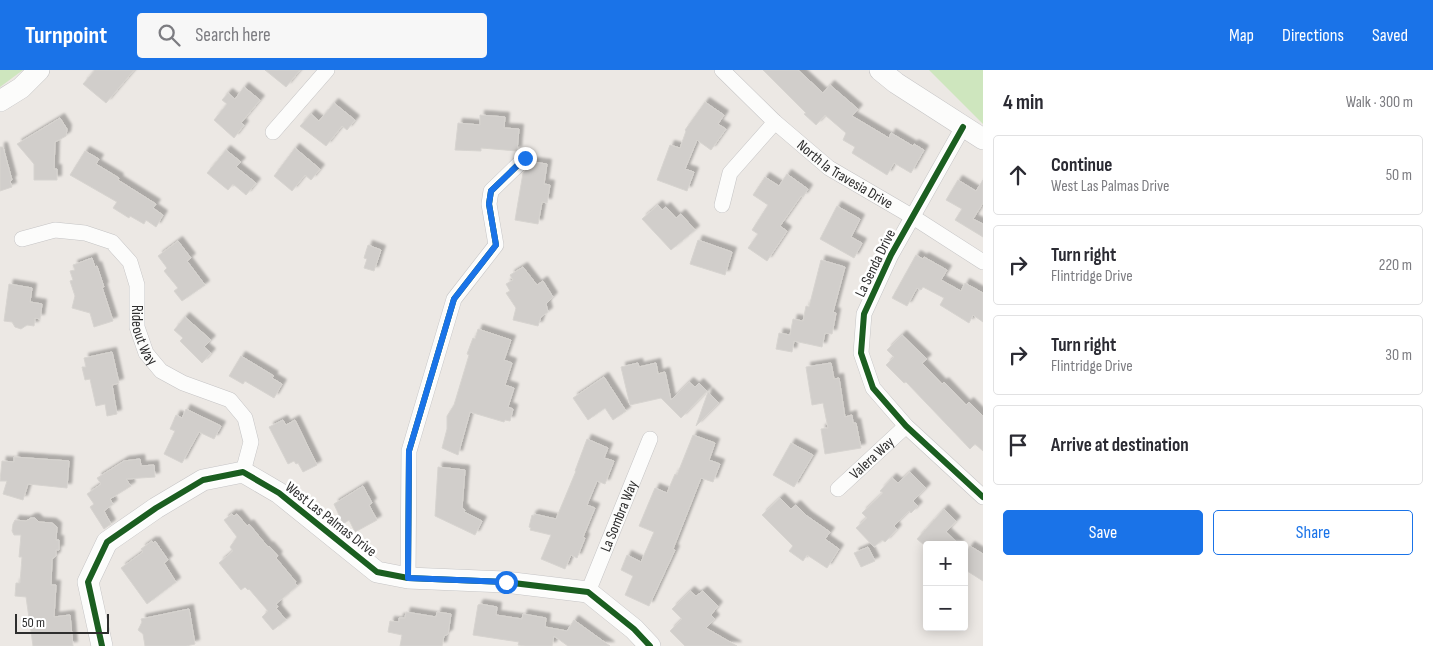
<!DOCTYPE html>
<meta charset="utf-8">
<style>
body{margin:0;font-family:"Sofia Sans Condensed",sans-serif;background:#f7f7f7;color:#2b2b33}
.controls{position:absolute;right:15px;bottom:15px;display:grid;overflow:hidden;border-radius:5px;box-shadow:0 2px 12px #0003}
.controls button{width:45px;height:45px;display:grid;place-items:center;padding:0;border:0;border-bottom:1px solid #e1e1e2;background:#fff;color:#2b2b33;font:25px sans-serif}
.scale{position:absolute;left:15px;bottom:12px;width:94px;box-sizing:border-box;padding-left:5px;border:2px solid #2e2e2e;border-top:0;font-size:14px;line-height:18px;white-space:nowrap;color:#2e2e2e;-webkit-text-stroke:4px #fff;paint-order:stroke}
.stop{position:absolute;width:15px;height:15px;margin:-11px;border:4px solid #1a73e8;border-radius:50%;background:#fff}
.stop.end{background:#1a73e8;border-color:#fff;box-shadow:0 1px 5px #0008}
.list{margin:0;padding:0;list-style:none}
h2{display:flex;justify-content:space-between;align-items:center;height:65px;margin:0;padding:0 20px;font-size:21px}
h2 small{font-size:16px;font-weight:400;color:#7c7c81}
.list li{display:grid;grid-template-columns:32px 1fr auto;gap:15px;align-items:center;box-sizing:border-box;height:80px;margin:0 10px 10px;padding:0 10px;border:1px solid #e1e1e2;border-radius:5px}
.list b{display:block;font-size:19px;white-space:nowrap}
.list p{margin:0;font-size:16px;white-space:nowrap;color:#7c7c81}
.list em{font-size:16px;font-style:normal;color:#7c7c81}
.actions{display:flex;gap:10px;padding:15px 20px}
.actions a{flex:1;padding:11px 0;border:1px solid #1a73e8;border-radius:5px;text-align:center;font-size:18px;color:#1a73e8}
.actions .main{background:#1a73e8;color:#fff}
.icon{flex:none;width:28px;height:28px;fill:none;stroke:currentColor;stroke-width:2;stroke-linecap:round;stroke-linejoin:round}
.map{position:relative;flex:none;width:983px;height:576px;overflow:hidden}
header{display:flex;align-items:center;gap:30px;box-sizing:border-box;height:70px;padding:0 25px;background:#1a73e8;color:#fff}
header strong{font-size:24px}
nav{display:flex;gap:28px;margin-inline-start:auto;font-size:18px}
.search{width:350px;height:45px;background:#f7f7f7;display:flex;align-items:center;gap:12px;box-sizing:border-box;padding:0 18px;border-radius:5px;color:#7c7c81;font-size:19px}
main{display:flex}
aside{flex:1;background:#fff}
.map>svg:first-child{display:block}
</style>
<header>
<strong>Turnpoint</strong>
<div class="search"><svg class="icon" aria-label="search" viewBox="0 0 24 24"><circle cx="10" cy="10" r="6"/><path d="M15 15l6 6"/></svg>Search here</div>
<nav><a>Map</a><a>Directions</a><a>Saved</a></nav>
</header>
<main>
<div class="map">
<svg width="983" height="576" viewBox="0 0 983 576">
<defs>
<filter id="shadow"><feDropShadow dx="4.5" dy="-4.5" stdDeviation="1" flood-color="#0004"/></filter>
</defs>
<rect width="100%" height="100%" fill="#ece8e4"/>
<g fill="#cee6be">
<path d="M0 0H23L0 17Z"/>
<path d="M929 0H983V54Z"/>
</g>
<g fill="#d1cecb" stroke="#d7d4d0" filter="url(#shadow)">
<path d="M95 0H134L106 33 83 14Z"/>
<path d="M265 0H300L286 17Z"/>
<path d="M763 0H798L823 23 830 15 858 39 852 46 889 68 891 63 913 76 914 74 924 80 911 103 894 93 887 105 852 83 855 77 843 70 846 63 825 45 816 55 804 44 806 43Z"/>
<path d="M244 17 260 30 241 53 244 55 234 68 214 50 227 34 222 30 228 23 235 29Z"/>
<path d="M705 32 724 45 718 54 726 59 711 80 697 70 685 99 694 102 687 121 657 110 670 75 680 78 686 61 685 60Z"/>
<path d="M334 33 355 50 347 60 342 56 326 76 300 56 311 44 319 51Z"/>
<path d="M480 45 505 47 504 58 519 59 517 81 481 78V81L455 80 458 53 480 55Z"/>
<path d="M60 48 67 59 66 66 55 72 54 99H57V110H34V94L17 74Z"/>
<path d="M0 77H3L12 110 10 111 12 117 0 121Z"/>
<path d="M295 78 320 99 311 110 305 105 292 121 274 106Z"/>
<path d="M226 80 241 92 236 97 256 113 246 125 233 114 228 120 207 103Z"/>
<path d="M85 81 99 89 96 94 119 108 118 110 156 134 153 138 163 145 156 157 146 150 144 154 130 146 129 148 113 138 117 132 70 105Z"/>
<path d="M533 92 547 94 544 114 550 115 547 133 542 132 538 154 515 150 523 103Z"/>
<path d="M787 104 808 119 803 127 801 126 780 156 787 161 767 191 748 178 758 164 752 160 768 135 753 125 765 107 779 116Z"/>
<path d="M958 110 976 121 983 110V133L973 149 983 154V167L955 150 962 139 946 130Z"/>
<path d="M658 135 662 140 666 137 676 148 681 144 695 160 671 180 642 149Z"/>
<path d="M837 136 860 149 851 167 862 173 854 188 820 169Z"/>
<path d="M698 170 732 182 725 205 690 194Z"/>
<path d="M178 171 191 188 187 191 205 215 182 231 174 221 178 218 164 201 167 198 158 186Z"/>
<path d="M368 175 381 180 374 201 364 198 367 189 364 188Z"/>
<path d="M916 185 923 189 924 187 947 200 941 210 961 221 965 213 983 223V252L973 245 969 253 940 235 944 228 923 217 921 220 917 218 907 236 892 228Z"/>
<path d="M92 188 95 197 97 196 104 217H102L113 251 94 257 90 243 72 238 75 226 70 211 73 210 70 201 75 200 73 195Z"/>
<path d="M821 190 845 197 833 242 836 243 832 264 825 263 822 277 794 271 792 282 776 279 779 263 790 265 793 249 803 251 806 236 809 237Z"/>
<path d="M523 197 537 215 543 211 553 227 546 234 548 242 541 247 538 256 513 250 516 238 506 223 510 221 506 214 513 210 510 205Z"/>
<path d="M9 214 32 218 30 232 42 234 40 249 35 248 34 256 27 255 21 259 15 257 12 252 4 251Z"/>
<path d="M185 247 211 270 204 277 211 283 202 293 180 271 183 268 174 260Z"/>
<path d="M478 259 511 270 504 290 512 293 505 315 514 318 508 337 513 339 510 351 505 350 504 352 470 342 458 385 442 378 447 359V346L454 335 469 285 467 284 473 268 475 269Z"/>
<path d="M902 265 927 289 922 293 942 314 944 312 966 335 969 332 983 346V381L975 374 970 379 906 312 904 313 886 295 894 287 887 280Z"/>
<path d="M112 282 119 313 112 315 117 344 107 346 105 334 96 336 90 309 85 310 82 297H86L84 288Z"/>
<path d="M241 286 274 306 272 308 282 314 274 328 245 311 243 314 229 306Z"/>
<path d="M638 293 639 297 656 293 658 304 665 302 671 330 689 312 695 317 699 313 707 321 681 348 661 328 630 335 621 297Z"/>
<path d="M831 293 834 309 839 308 845 347 852 345 853 353H856L861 378 825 384 821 359 828 358 823 333 812 335 806 297Z"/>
<path d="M604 307 626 341 613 350 605 338 588 350 573 328Z"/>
<path d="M708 322 719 333 696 356Z"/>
<path d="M186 339 221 356 214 369 199 362 182 393 164 384 175 361 170 359 176 345 182 348Z"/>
<path d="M283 350 286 355 295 350 317 395 303 402 298 393 296 394 294 391 288 394 269 357Z"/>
<path d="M693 365 715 373 709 390 720 394 713 412 701 408 673 479 675 480 649 536 625 525 633 506 621 500 627 485 641 492 654 462 639 456 655 418 667 423 675 404 677 405Z"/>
<path d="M587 369 608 378 604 388 614 391 605 414 597 411 587 435 595 438 583 467 585 468 577 488 571 485 565 499 541 489 551 465 530 460 531 458 529 457 532 445 534 446V444L556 449 576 401H575Z"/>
<path d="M791 373 813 385 794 417 773 405Z"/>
<path d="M14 387 69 391 67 418 28 414 23 430 3 424 7 411H0L2 391 14 392Z"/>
<path d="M140 389 141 396 154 395 155 407 126 409 131 416 110 429 113 434 104 441 111 454 104 459 90 437 94 434 87 424 101 414 97 408 124 391Z"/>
<path d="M438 397 465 400 462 438 465 440 464 442 482 451 475 465 435 446Z"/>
<path d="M910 402 926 418 913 431 918 436 911 443 909 441 894 456 897 459 885 472 882 470 874 477 856 458 867 448 862 443 883 423 880 421 892 408 898 413Z"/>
<path d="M363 416 372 433 369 435 377 450 355 462 349 450 343 454 334 434Z"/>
<path d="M780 428 791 439 796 435 807 446 830 462 825 469 839 479 827 498 807 485 803 491 789 481 793 476 762 445Z"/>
<path d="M944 439 956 451 946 462 960 475H924L917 469Z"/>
<path d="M232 444 234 446 237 444 247 456 249 454 268 477 269 476 278 486 276 488 296 512 295 513 297 516 276 534 278 537 276 538 286 550 273 560 262 547 268 541 249 519 248 520 245 517 241 520 219 493 233 481 230 477 237 467 224 450Z"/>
<path d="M31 448H35L39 452 52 453 57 457 56 470H59V480H56V486L52 489 51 515H56L54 547 70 545 73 576H33L26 527 15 526 16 513H20L22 487H19L21 465H14L12 461 13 454 15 450 26 451Z"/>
<path d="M152 471 153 473 155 471 168 490 164 493 176 512 147 534 121 498 143 482 141 479Z"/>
<path d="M970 476 983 484V511L964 499V485Z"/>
<path d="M868 477 875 491 861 497 854 483Z"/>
<path d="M690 521 696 526 703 521 718 536 711 545 715 549 706 558 737 576H685L670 561 682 549 672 539Z"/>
<path d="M480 534 497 537 496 545 522 549 523 544 546 548 545 557 567 561 574 550 610 576H568L554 566 552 576H525L518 575 519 572 473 565 478 535Z"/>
<path d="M189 539 195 574 186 576H145L143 564 138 560 142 552 141 549Z"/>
<path d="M406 542 436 547 437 542 451 544 448 564 444 566 442 576H400L402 565 388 562 390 551 399 552V548H405Z"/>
</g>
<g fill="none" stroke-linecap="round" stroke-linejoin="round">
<defs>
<g id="street">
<path id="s1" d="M722 0 775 52 829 98 913 147 983 192"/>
<path d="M963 57 891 185 864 244 861 283 873 318 906 356 983 427"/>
<path d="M273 62 327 0"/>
<path d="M722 135 730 103 775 52"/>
<path id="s2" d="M22 169 55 160 85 163 112 172 130 192 137 215V257L146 283 161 301 183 313 230 330 245 348 251 372 243 402"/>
<path id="s3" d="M838 419 906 356"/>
<path d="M408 508 409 381 454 229 496 175 489 134 491 121 525 88"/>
<path id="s4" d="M588 522 650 369"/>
</g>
<g id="secondary">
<path d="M880 0 896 13 983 69"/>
<path d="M0 31 21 18 39 0"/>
<path d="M102 576 88 512 107 472 156 438 203 410 243 402 279 423 377 502 408 508 505 512 588 522 634 559 650 576"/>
</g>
</defs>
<use href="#street" stroke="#c5c4c5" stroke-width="16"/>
<use href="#secondary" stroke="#c5c4c5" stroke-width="22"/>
<use href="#street" stroke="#fcfcfb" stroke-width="15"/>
<use href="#secondary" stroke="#fcfcfb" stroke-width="21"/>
<defs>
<g id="cycleway">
<path d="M963 57 891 185 864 244 861 283 873 318 906 356 983 427"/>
<path d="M408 508 409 381 454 229 496 175 489 134 491 121 525 88"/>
<path d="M102 576 88 512 107 472 156 438 203 410 243 402 279 423 377 502 408 508 505 512 588 522 634 559 650 576"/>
</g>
</defs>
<use href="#cycleway" stroke="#fff" stroke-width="9"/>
<use href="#cycleway" stroke="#1b5e20" stroke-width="6"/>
</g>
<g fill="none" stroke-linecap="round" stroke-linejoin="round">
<path stroke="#1a73e8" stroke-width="6" d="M506 512 408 508 409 381 454 229 496 175 489 134 491 121 525 88"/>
</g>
<g text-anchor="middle" stroke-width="5" stroke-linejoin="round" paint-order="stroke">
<g font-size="15" fill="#2e2e2e" stroke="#fff">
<text dy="5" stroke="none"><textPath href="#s1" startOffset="162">North la Travesia Drive</textPath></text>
<text transform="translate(875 193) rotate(-64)" y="5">La Senda Drive</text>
<text dy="5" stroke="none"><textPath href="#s2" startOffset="195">Rideout Way</textPath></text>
<text dy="5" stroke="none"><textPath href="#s3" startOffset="46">Valera Way</textPath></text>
<text dy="5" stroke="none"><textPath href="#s4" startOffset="82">La Sombra Way</textPath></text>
<text transform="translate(331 449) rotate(38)" y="5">West Las Palmas Drive</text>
</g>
</g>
</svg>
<div class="controls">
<button>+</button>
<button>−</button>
</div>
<div class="scale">50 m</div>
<div class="stop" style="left:506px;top:512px"></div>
<div class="stop end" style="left:525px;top:88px"></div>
</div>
<aside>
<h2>4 min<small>Walk · 300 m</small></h2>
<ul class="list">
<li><svg class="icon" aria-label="ahead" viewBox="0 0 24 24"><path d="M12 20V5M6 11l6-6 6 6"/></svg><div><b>Continue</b><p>West Las Palmas Drive</p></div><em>50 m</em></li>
<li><svg class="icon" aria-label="right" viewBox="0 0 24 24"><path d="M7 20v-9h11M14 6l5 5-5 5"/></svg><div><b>Turn right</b><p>Flintridge Drive</p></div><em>220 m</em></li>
<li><svg class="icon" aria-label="right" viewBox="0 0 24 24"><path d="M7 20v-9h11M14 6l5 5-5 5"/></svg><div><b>Turn right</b><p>Flintridge Drive</p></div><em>30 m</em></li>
<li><svg class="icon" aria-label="arrive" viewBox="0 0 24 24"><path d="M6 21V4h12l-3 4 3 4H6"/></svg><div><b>Arrive at destination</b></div></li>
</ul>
<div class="actions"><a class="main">Save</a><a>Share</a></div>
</aside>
</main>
